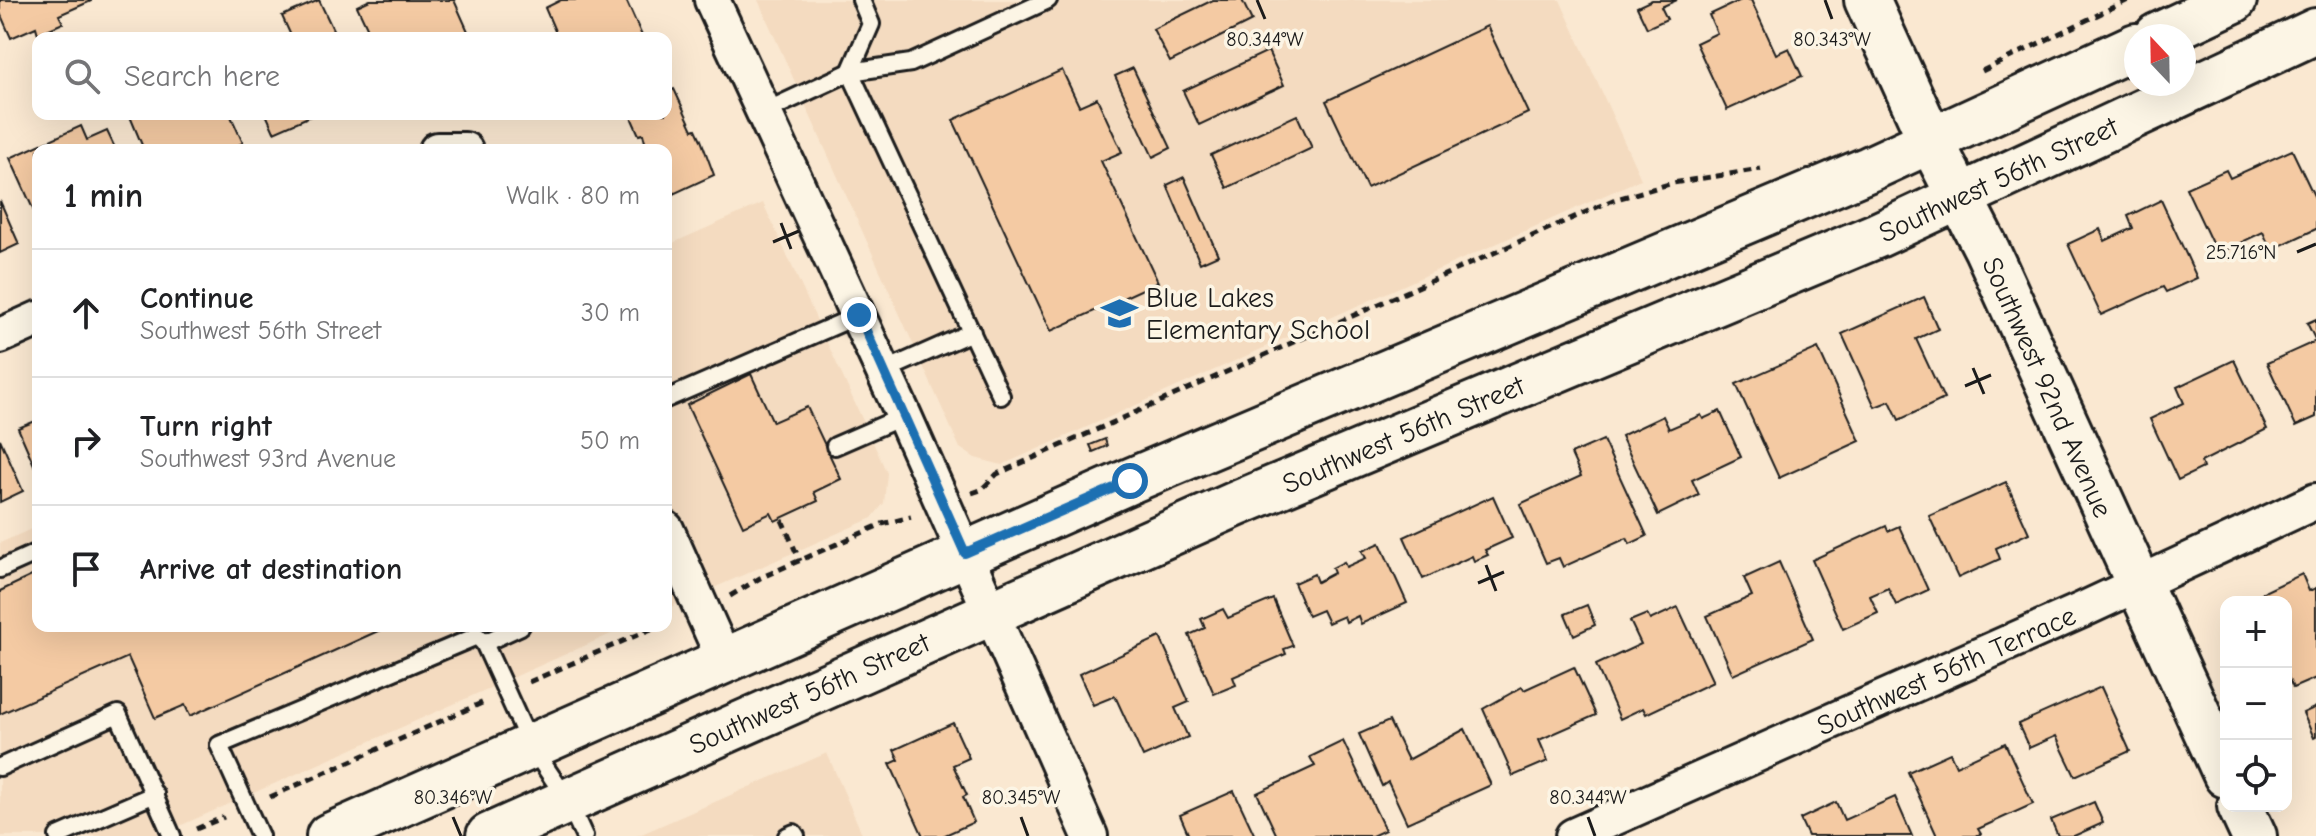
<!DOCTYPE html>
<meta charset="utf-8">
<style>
body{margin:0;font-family:"Comic Neue",sans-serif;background:#f2f2f2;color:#202124}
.controls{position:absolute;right:24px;bottom:24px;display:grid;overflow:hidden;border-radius:16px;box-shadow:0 8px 32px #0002}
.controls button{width:72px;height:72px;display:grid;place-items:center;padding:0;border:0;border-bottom:2px solid #e0e0e0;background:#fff;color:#202124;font:40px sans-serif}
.compass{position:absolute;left:2124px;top:24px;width:72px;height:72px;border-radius:50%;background:#fff;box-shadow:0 8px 32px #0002;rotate:338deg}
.stop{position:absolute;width:24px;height:24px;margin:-18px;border:6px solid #1f6fb2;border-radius:50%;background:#fff}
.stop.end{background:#1f6fb2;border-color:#fff;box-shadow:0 2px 8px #0008}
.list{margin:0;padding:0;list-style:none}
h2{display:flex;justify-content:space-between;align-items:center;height:104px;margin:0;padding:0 32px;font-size:34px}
h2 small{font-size:26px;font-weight:400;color:#757577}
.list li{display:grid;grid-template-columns:52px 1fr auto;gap:24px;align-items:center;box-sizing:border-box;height:128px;padding:0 32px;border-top:2px solid #e0e0e0}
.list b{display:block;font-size:30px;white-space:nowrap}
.list p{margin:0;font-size:26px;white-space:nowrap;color:#757577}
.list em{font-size:26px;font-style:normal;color:#757577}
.icon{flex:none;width:44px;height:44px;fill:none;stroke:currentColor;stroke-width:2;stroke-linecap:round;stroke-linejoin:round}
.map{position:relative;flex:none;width:2316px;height:836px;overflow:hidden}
.search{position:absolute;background:#fff;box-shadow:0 8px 32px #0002;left:32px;top:32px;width:640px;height:88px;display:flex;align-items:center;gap:20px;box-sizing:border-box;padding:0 28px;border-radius:16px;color:#757577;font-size:30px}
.panel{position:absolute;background:#fff;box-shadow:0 8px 32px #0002;left:32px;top:144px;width:640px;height:488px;border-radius:16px}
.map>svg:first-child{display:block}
</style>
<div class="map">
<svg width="2316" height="836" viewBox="0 0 2316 836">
<rect width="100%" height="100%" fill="#fae8d1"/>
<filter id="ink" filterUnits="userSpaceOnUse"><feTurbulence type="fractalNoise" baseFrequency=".0125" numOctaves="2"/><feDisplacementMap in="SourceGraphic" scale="16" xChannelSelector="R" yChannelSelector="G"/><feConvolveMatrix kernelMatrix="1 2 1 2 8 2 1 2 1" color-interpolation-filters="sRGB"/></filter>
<g filter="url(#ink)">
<g fill="#f4dbc0">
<path d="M758 0H1560L1641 179 1002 465 975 458 960 448Z"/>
<path d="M763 203 887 473 884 503 872 518 666 609V246Z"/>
<path d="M38 526V626H629L157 836H0V543Z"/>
<path d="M827 753 863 836H637Z"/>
</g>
<g fill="#f4caa3" stroke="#1c1c1c" stroke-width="2">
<path d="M0 0H91V1L59 15 63 23 38 34 36 27 11 38 0 13Z"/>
<path d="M319 0 337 38H292L282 16Z"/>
<path d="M370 0H454L471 38H372L357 6Z"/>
<path d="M561 0H626L643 38H558L545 8Z"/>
<path d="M1213 0H1242L1252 21 1170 62 1153 29Z"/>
<path d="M1652 0H1677L1661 7 1667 19 1647 28 1637 7Z"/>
<path d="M1741 0H1751L1776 54 1789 48 1802 76 1727 110 1696 43 1717 33 1709 15Z"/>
<path d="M1487 26 1528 113 1367 188 1326 101Z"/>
<path d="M1268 51 1284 85 1199 125 1183 91Z"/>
<path d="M1133 68 1171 148 1153 157 1115 76Z"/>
<path d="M1062 70 1079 106 1097 98 1122 152 1101 161 1158 282 1051 331 953 120Z"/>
<path d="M674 89 693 130 696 129 701 140 714 175 671 195 666 183V150H647L643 134 639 135 631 117 635 114H666V93Z"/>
<path d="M129 114H230L243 143 227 150H144Z"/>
<path d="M266 114H315L274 132Z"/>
<path d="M1297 115 1312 148 1227 188 1211 155Z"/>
<path d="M81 126 87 140 107 131 116 150H38V220L10 158Z"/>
<path d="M2292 150 2316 200V229L2271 250 2263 232 2217 254 2186 188 2226 170 2230 178Z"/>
<path d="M1184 177 1218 255 1200 263 1167 185Z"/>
<path d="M2161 200 2197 278 2166 292 2163 287 2101 315 2068 244 2100 229 2105 241 2133 228 2128 216Z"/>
<path d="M0 201 19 244 0 253Z"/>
<path d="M1924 297 1938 329 1916 339 1944 399 1899 420 1890 401 1875 407 1842 334Z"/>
<path d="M2316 319V417L2296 426 2267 363 2316 341 2307 323Z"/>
<path d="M1818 348 1860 441 1779 478 1736 384Z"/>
<path d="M2234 360 2267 429 2201 462 2203 468 2178 480 2150 419 2184 403 2177 387Z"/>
<path d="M751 374 773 422 807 407 841 479 814 492 818 501 775 521 771 513 743 526 687 405Z"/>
<path d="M1720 411 1741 457 1692 480 1699 495 1658 515 1621 436 1663 416 1669 429 1701 415 1703 419Z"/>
<path d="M38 420V474L18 428Z"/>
<path d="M0 439 23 491 0 502Z"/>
<path d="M1105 439 1107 446 1093 452 1090 445Z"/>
<path d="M1603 440 1647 536 1630 544 1627 538 1563 567 1559 558 1546 563 1520 504 1581 476 1571 454Z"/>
<path d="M2006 482 2029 533 1996 548 2000 559 1958 578 1929 516Z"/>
<path d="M1493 496 1512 538 1485 550 1488 555 1474 561 1472 556 1423 579 1404 537Z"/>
<path d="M1886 526 1888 531 1899 526 1928 590 1896 605 1888 588 1870 596 1878 613 1843 629 1812 560Z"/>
<path d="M1380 543 1407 603 1361 624 1358 616 1346 622 1344 616 1328 623 1322 610 1308 616 1294 583 1314 574 1317 582 1334 573 1332 568 1344 562 1346 567 1366 558 1362 551Z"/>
<path d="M1779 562 1813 639 1733 675 1707 616 1752 596 1744 578Z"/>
<path d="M38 573V626H389L190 716 185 705 155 718 128 657 0 714V591Z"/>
<path d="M2302 574 2309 591 2316 588V678L2293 688 2286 673V602H2266L2262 593Z"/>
<path d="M1273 599 1293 646 1284 649 1286 654 1233 677 1236 685 1214 694 1189 635 1205 628 1201 619 1223 609 1228 618Z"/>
<path d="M1587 605 1595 625 1574 635 1565 614Z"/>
<path d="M1678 607 1713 682 1646 714 1643 708 1620 719 1596 665 1641 644 1630 621 1647 614 1650 620Z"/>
<path d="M1160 637 1189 702 1175 708 1188 737 1143 757 1115 696 1093 705 1079 674Z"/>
<path d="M1574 667 1596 715 1539 740 1548 761 1513 776 1483 709 1522 687 1524 690Z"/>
<path d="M2101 687 2130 751 2075 776 2056 736 2029 748 2018 724Z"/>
<path d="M2316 707V737L2314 738 2303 713Z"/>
<path d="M1389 721 1408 760 1465 729 1491 785 1407 823 1388 782 1382 786 1359 734Z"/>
<path d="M953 723 969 758 953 765 967 795 963 797 974 822 943 836H923L890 764 899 760 894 750Z"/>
<path d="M1343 741 1385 830 1372 836H1277L1257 793 1315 766 1310 757Z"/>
<path d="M2005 743 2033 804 1978 829 1981 834 1975 836H1937L1908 772 1950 753 1956 766Z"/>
<path d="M1234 791 1255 836H1189L1180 815Z"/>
<path d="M1895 797 1912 836H1808L1800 819 1836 802 1844 820Z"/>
<path d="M2094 802 2103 823 2074 836H2058L2051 820Z"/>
</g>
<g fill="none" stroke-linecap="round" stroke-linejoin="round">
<defs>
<g id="lane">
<path d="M850 72 911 63 1048 0"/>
<path d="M850 72 871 24 861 0"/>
<path d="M764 112 850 72 1001 396"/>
<path d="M884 371 972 332"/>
<path d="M666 399 859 315"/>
<path d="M835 446 904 416"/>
<path d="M0 569 38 552"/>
<path d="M484 643 521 626"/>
<path d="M0 767 118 714 172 836"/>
<path d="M58 836 155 794"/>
<path d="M260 836 219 745 477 636 484 643 531 746 568 801 584 836"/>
<path d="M787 836 794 833 796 836"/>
</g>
<g id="street">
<path d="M712 0 904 416 1090 836"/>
<path d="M437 150H465"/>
<path d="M0 336 38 319"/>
<path d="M666 529 724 659"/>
<path d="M1573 836 2082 610 2316 501"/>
</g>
<g id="secondary">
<path d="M1867 0 1931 141 1986 248 2226 775"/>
<path d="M2157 36 2234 0"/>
<path d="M2240 806 2254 836"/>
<path d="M329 836 1130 481 1869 169 2136 46"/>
<path d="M489 836 1236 504 1878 235 2316 31"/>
</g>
</defs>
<use href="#lane" stroke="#1c1c1c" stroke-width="22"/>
<use href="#street" stroke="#1c1c1c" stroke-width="40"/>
<use href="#secondary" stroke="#1c1c1c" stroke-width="50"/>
<g stroke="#1c1c1c" stroke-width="5" stroke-dasharray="8 6" stroke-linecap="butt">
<path d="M1982 71 2128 0"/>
<path d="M972 493 981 490 997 474 1613 200 1673 183 1761 169"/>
<path d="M782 520 800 561"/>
<path d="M730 596 760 578 882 524 911 517"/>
<path d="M529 682 658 626"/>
<path d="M270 797 484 702"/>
<path d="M196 829 224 817"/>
</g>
<use href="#lane" stroke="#fcf5e5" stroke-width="16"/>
<use href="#street" stroke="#fcf5e5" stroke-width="34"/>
<use href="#secondary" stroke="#fcf5e5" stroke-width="44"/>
</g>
</g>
<g fill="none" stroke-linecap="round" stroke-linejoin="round" filter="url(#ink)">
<path stroke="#1f6fb2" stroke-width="10" d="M859 315 965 553 1130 481"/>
</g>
<path fill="none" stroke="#1c1c1c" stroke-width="3" d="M1257 0 1265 19M1825 0 1832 19M781 223 791 249M773 242 799 231M2297 252 2316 244M1973 368 1984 394M1965 386 1991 375M1486 565 1496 591M1478 583 1504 572M453 817 461 836M1021 817 1028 836M1588 817 1595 836"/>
<defs>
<symbol id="school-bare" viewBox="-9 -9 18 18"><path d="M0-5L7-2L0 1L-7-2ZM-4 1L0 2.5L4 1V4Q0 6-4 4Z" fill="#1f6fb2" stroke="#fcf5e5" stroke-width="2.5" paint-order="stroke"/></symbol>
</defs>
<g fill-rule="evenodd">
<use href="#school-bare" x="1094" y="288" width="51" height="51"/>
</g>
<g text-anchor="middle" stroke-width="7" stroke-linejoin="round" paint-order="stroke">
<g font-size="28" fill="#1c1c1c" stroke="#fcf5e5">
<text transform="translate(1998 179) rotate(-25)" y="10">Southwest 56th Street</text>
<text transform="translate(2048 387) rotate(66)" y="10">Southwest 92nd Avenue</text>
<text transform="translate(1403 434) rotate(-23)" y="10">Southwest 56th Street</text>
<text transform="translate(1946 670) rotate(-24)" y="10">Southwest 56th Terrace</text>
<text transform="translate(809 693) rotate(-24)" y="10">Southwest 56th Street</text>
</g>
<g font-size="28" fill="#1c1c1c" stroke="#fcf5e5" text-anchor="start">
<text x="1146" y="307">Blue Lakes<tspan x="1146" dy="32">Elementary School</tspan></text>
</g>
</g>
<g font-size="20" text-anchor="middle" fill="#1c1c1c" stroke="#fcf5e5" stroke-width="7" stroke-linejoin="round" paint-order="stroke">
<text x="1265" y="46">80.344°W</text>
<text x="1832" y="46">80.343°W</text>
<text x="2241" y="259">25.716°N</text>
<text x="453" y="804">80.346°W</text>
<text x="1021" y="804">80.345°W</text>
<text x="1588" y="804">80.344°W</text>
</g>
</svg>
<div class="controls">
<button>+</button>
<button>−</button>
<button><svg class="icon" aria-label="locate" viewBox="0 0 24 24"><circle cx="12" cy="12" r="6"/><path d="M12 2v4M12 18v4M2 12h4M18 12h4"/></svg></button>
</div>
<svg class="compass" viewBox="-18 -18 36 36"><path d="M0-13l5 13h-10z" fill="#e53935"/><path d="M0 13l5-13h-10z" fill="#757577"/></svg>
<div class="stop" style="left:1130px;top:481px"></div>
<div class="stop end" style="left:859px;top:315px"></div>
<div class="search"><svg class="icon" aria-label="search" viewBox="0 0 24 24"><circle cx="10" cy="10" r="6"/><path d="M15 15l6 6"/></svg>Search here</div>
<section class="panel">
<h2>1 min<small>Walk · 80 m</small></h2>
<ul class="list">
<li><svg class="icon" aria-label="ahead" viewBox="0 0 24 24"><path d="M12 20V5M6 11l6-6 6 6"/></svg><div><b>Continue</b><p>Southwest 56th Street</p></div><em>30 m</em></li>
<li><svg class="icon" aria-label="right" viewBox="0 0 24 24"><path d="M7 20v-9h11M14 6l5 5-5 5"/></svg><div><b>Turn right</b><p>Southwest 93rd Avenue</p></div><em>50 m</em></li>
<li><svg class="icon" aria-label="arrive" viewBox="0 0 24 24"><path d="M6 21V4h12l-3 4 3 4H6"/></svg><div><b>Arrive at destination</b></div></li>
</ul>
</section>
</div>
